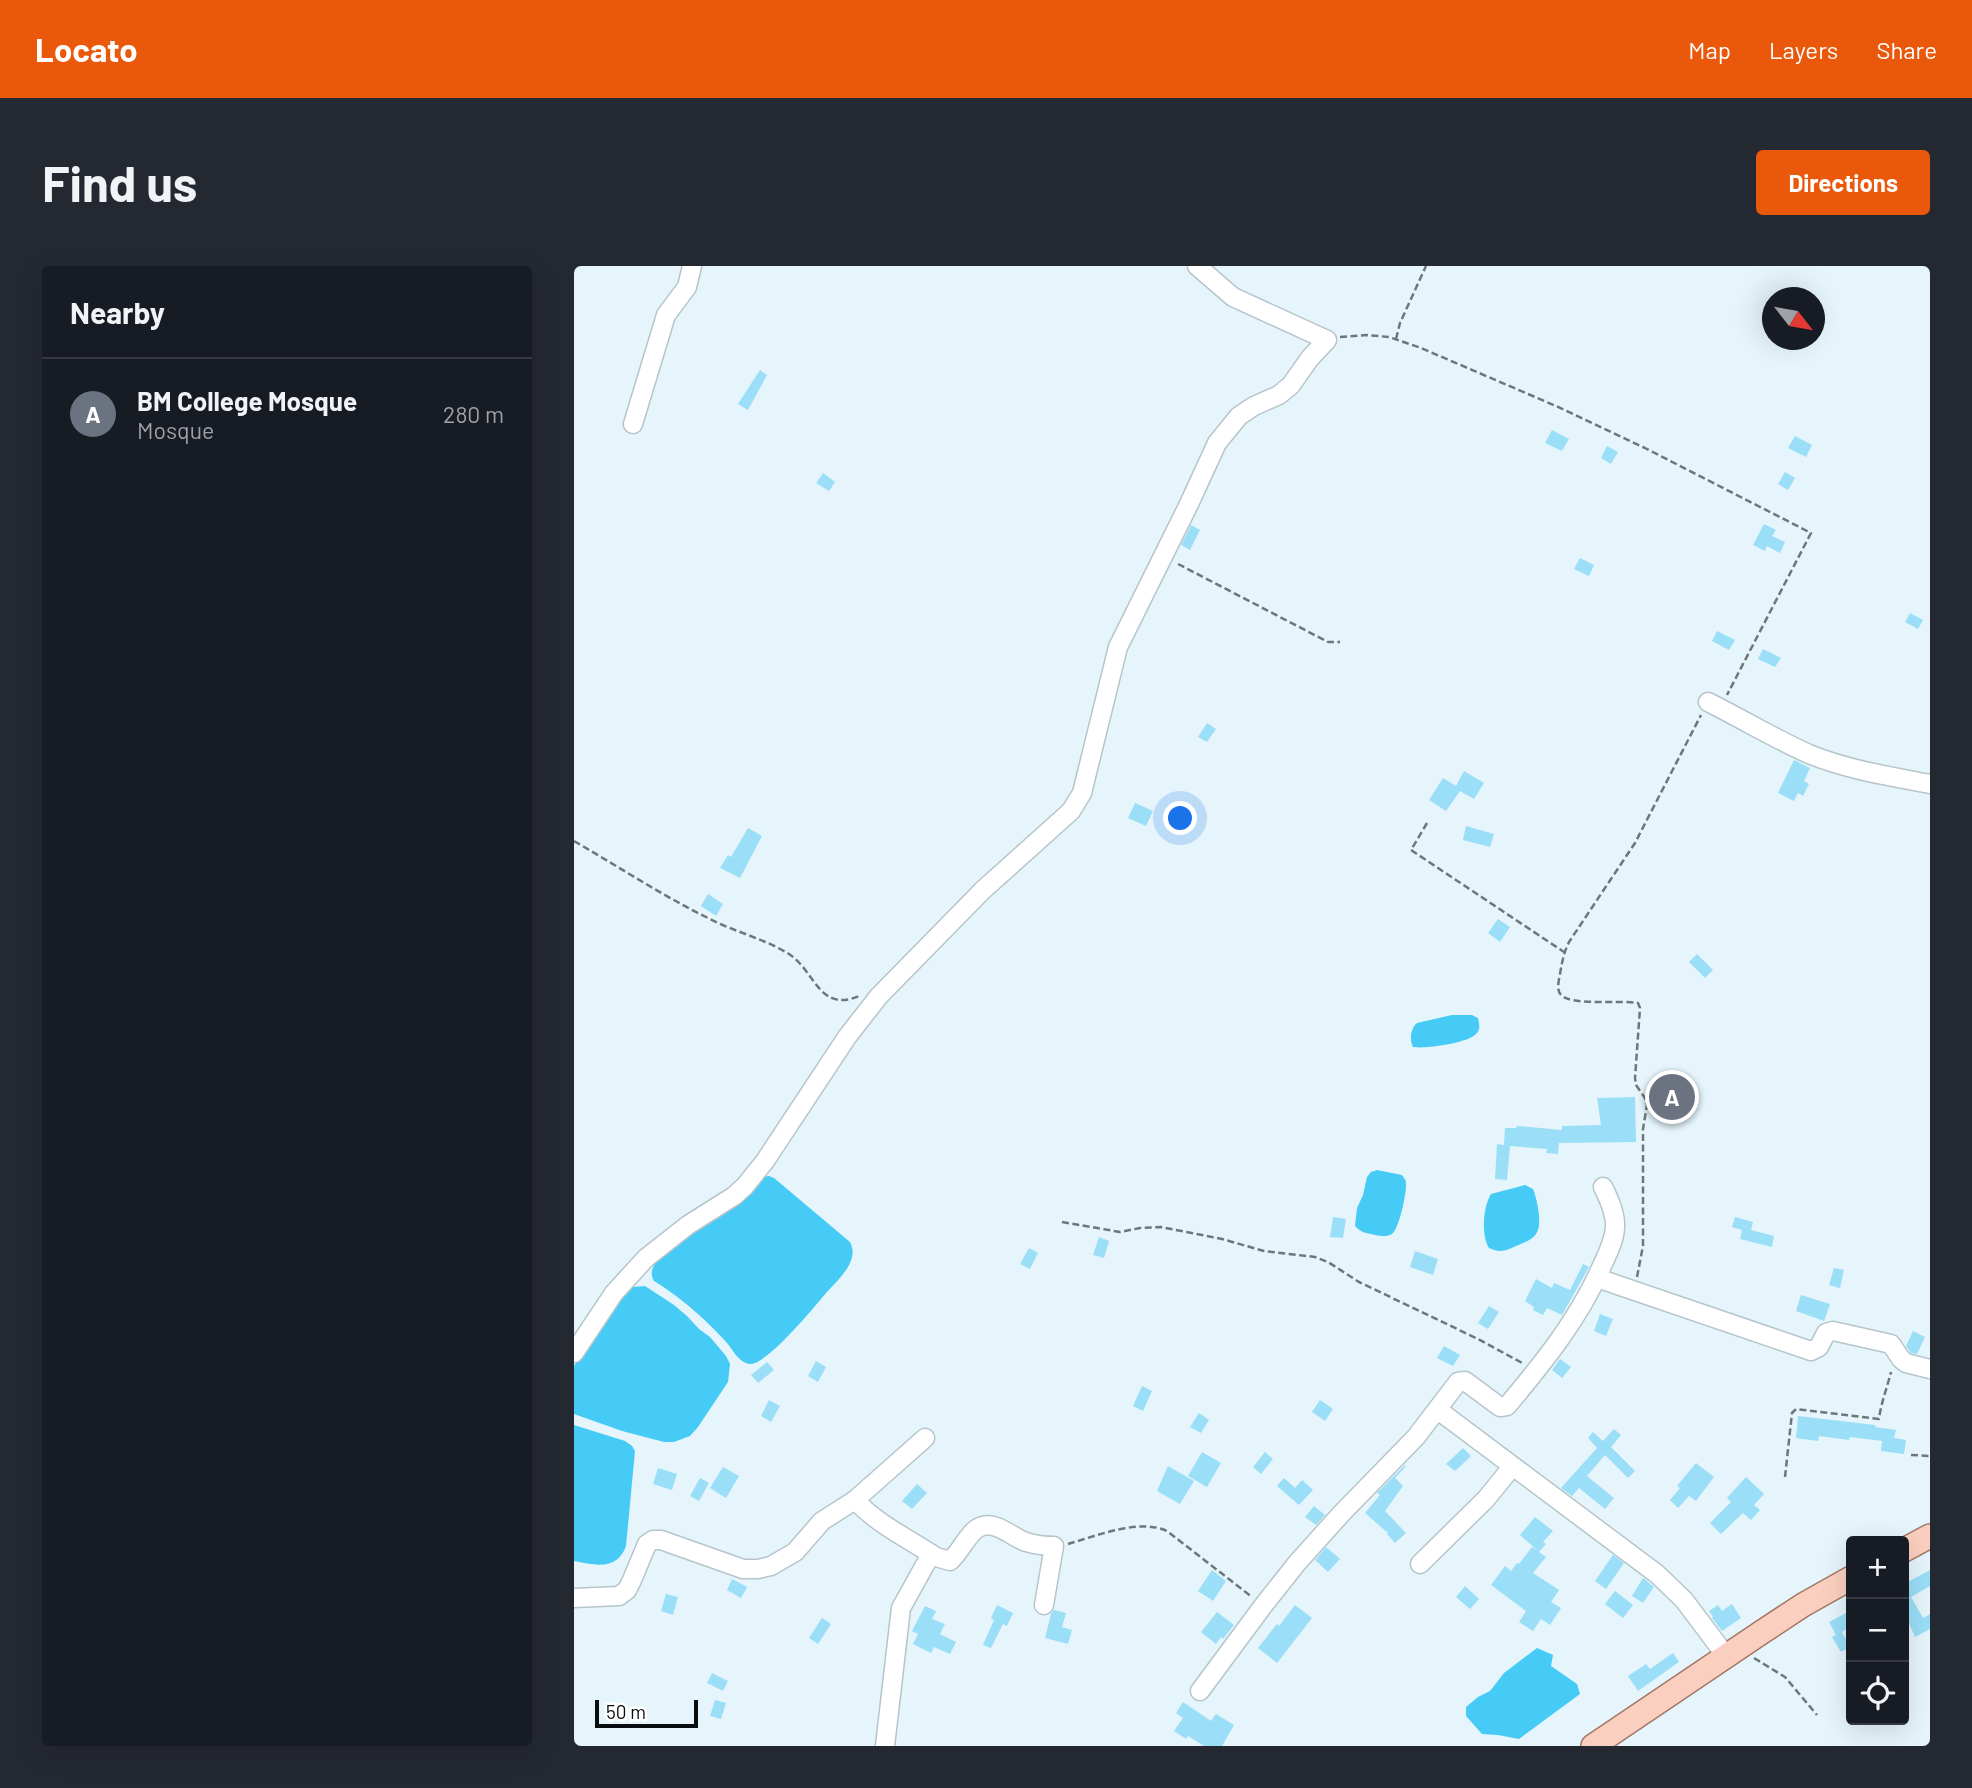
<!DOCTYPE html>
<meta charset="utf-8">
<style>
body{margin:0;font-family:Barlow,sans-serif;background:#242831;color:#f1f3f6}
.controls{position:absolute;right:21px;bottom:21px;display:grid;overflow:hidden;border-radius:7px;box-shadow:0 7px 28px #0002}
.controls button{width:63px;height:63px;display:grid;place-items:center;padding:0;border:0;border-bottom:2px solid #363941;background:#171b24;color:#f1f3f6;font:35px sans-serif}
.compass{position:absolute;left:1188px;top:21px;width:63px;height:63px;border-radius:50%;background:#171b24;box-shadow:0 7px 28px #0002;rotate:121deg}
.scale{position:absolute;left:21px;bottom:18px;width:103px;box-sizing:border-box;padding-left:7px;border:4px solid #090e10;border-top:0;font-size:19px;line-height:24px;white-space:nowrap;color:#090e10;-webkit-text-stroke:5px #fff;paint-order:stroke}
.you{position:absolute;left:607px;top:553px;width:24px;height:24px;margin:-18px;border:5px solid #fff;border-radius:50%;background:#1a73e8;box-shadow:0 0 0 10px #1a73e833}
.badge{display:grid;place-items:center;width:46px;height:46px;border-radius:50%;background:#ea580c;color:#fff;font-size:23px;font-weight:700}
.pin{position:absolute;translate:-50% -50%;border:4px solid #fff;box-shadow:0 2px 7px #0006}
.list{margin:0;padding:0;list-style:none}
h2{display:flex;justify-content:space-between;align-items:center;height:91px;margin:0;padding:0 28px;font-size:30px}
h2 small{font-size:23px;font-weight:400;color:#9ea1a6}
.list li{display:grid;grid-template-columns:46px 1fr auto;gap:21px;align-items:center;box-sizing:border-box;height:112px;padding:0 28px;border-top:2px solid #363941}
.list b{display:block;font-size:26px;white-space:nowrap}
.list p{margin:0;font-size:23px;white-space:nowrap;color:#9ea1a6}
.list em{font-size:23px;font-style:normal;color:#9ea1a6}
.icon{flex:none;width:38px;height:38px;fill:none;stroke:currentColor;stroke-width:2;stroke-linecap:round;stroke-linejoin:round}
.map{position:relative;flex:none;width:1356px;height:1480px;overflow:hidden;border-radius:7px}
header{display:flex;align-items:center;gap:42px;box-sizing:border-box;height:98px;padding:0 35px;background:#ea580c;color:#fff}
header strong{font-size:33px}
nav{display:flex;gap:38px;margin-inline-start:auto;font-size:24px}
.intro{display:flex;align-items:center;justify-content:space-between;box-sizing:border-box;height:168px;padding:0 42px}
h1{margin:0;font-size:49px}
.button{padding:18px 32px;border-radius:7px;background:#ea580c;color:#fff;font-size:24px;font-weight:700}
main{display:flex;gap:42px;padding:0 42px}
aside{flex:1;background:#171b24;border-radius:7px;box-shadow:0 7px 28px #0002}
.map>svg:first-child{display:block}
</style>
<header>
<strong>Locato</strong>
<nav><a>Map</a><a>Layers</a><a>Share</a></nav>
</header>
<div class="intro"><h1>Find us</h1><a class="button">Directions</a></div>
<main>
<aside>
<h2>Nearby<small></small></h2>
<ul class="list">
<li><span class="badge" style="background:#6b7280">A</span><div><b>BM College Mosque</b><p>Mosque</p></div><em>280 m</em></li>
</ul>
</aside>
<div class="map">
<svg width="1356" height="1480" viewBox="0 0 1356 1480">
<rect width="100%" height="100%" fill="#e5f5fb"/>
<g fill="#46cbf6">
<path d="M878 749H898L904 752C905 758 907 763 902 768 894 777 851 783 839 781 835 773 837 762 843 757Z"/>
<path d="M803 904 828 909C832 915 832 914 832 920 832 929 825 963 818 968 813 971 807 970 801 969 793 967 787 967 781 960L783 942 789 929 793 911 797 906Z"/>
<path d="M195 910 200 912 276 976C286 994 265 1013 253 1026 241 1040 194 1098 176 1098 165 1097 159 1084 153 1077 134 1055 105 1030 80 1015 70 998 96 985 106 974L188 911Z"/>
<path d="M951 919 959 923C963 933 969 959 962 968 958 974 949 977 942 980 932 985 926 987 915 982 907 969 909 941 917 928Z"/>
<path d="M71 1020 100 1039 113 1050 125 1063 136 1071 152 1090 156 1098 154 1116 124 1161 116 1170 100 1176H90L48 1165 0 1148V1100L44 1035 59 1021Z"/>
<path d="M0 1159 51 1175 58 1180 61 1185 52 1280C43 1305 21 1299 0 1295Z"/>
<path d="M963 1382 979 1389 977 1400 1003 1418 1006 1428 945 1473 924 1469 908 1468 892 1450V1441L904 1431 916 1425 930 1407Z"/>
</g>
<g fill="#9adef8">
<path d="M186 104 193 109 174 144 164 138Z"/>
<path d="M978 164 995 173 988 185 971 177Z"/>
<path d="M1221 170 1238 179 1232 191 1214 182Z"/>
<path d="M1033 180 1044 186 1037 198 1027 192Z"/>
<path d="M1211 206 1221 212 1214 224 1204 218Z"/>
<path d="M249 207 261 216 255 225 242 217Z"/>
<path d="M1190 258 1202 264 1198 270 1211 276 1206 287 1193 280 1191 285 1179 279Z"/>
<path d="M617 259 626 264 616 284 607 279Z"/>
<path d="M1006 292 1020 299 1015 310 1000 303Z"/>
<path d="M1336 347 1349 354 1344 363 1331 356Z"/>
<path d="M1143 365 1161 374 1155 384 1138 375Z"/>
<path d="M1189 383 1207 392 1201 401 1184 393Z"/>
<path d="M633 457 642 463 633 476 624 471Z"/>
<path d="M1220 494 1236 502 1230 515 1235 518 1229 530 1224 527 1220 535 1204 527Z"/>
<path d="M890 505 910 517 900 533 886 525 872 545 855 534 869 512 882 520Z"/>
<path d="M561 537 579 545 572 560 554 552Z"/>
<path d="M892 560 920 568 916 581 889 574Z"/>
<path d="M174 562 188 570 166 612 146 602 154 589 157 591Z"/>
<path d="M134 628 149 638 142 650 127 640Z"/>
<path d="M924 653 936 661 926 676 914 667Z"/>
<path d="M1123 688 1139 704 1131 712 1115 696Z"/>
<path d="M1088 814 1117 827 1108 849 1078 836Z"/>
<path d="M1061 831 1062 876 985 877 984 888 972 887 973 883 936 880 933 914 921 913 923 878 930 879 931 862H942L943 860 988 864V860L1027 859 1023 832Z"/>
<path d="M759 951 772 953 769 972 756 971Z"/>
<path d="M1161 951 1179 956 1177 964 1200 970 1198 981 1166 973 1168 964 1158 961Z"/>
<path d="M525 971 535 975 530 992 519 989Z"/>
<path d="M455 982 464 987 456 1003 446 998Z"/>
<path d="M841 985 864 993 859 1009 836 1001Z"/>
<path d="M1009 998 1015 1001 988 1049 973 1042 969 1049 959 1044 960 1041 951 1035 962 1013 978 1022 980 1017 996 1024Z"/>
<path d="M1260 1002 1270 1004 1266 1022 1255 1019Z"/>
<path d="M1227 1029 1256 1038 1250 1055 1222 1045Z"/>
<path d="M915 1040 925 1046 914 1063 904 1057Z"/>
<path d="M1026 1048 1039 1053 1032 1070 1020 1065Z"/>
<path d="M1339 1065 1351 1071 1343 1088 1337 1087 1332 1080Z"/>
<path d="M870 1080 886 1089 879 1100 863 1092Z"/>
<path d="M986 1093 997 1101 988 1112 978 1104Z"/>
<path d="M242 1095 252 1101 244 1116 234 1110Z"/>
<path d="M193 1096 200 1104 184 1117 177 1109Z"/>
<path d="M568 1120 578 1125 569 1145 559 1140Z"/>
<path d="M195 1134 206 1140 197 1156 187 1150Z"/>
<path d="M746 1134 759 1143 751 1155 738 1146Z"/>
<path d="M625 1147 635 1154 627 1167 616 1161Z"/>
<path d="M1224 1150 1301 1159V1161L1322 1164 1320 1172 1332 1174 1330 1188 1307 1185 1308 1175 1276 1171 1275 1174 1245 1170 1244 1175 1222 1172Z"/>
<path d="M1040 1163 1047 1169 1037 1181 1061 1205 1054 1212 1031 1189 1013 1210 1040 1232 1031 1243 1005 1222 998 1230 987 1222 1023 1182 1014 1172 1019 1166 1029 1175Z"/>
<path d="M889 1182 897 1190 881 1205 872 1198Z"/>
<path d="M628 1186 647 1197 633 1221 614 1210Z"/>
<path d="M691 1186 699 1193 687 1208 679 1201Z"/>
<path d="M1122 1197 1140 1211 1122 1235 1115 1230 1104 1242 1096 1234 1106 1222 1103 1220Z"/>
<path d="M831 1199 832 1200 821 1212 829 1220 811 1245 832 1267 821 1277 813 1268 814 1267 791 1247 806 1229 803 1227Z"/>
<path d="M594 1200 620 1215 606 1238 583 1225Z"/>
<path d="M149 1201 165 1210 152 1232 136 1222Z"/>
<path d="M84 1202 103 1208 98 1224 79 1218Z"/>
<path d="M1172 1211 1190 1228 1180 1239 1186 1244 1177 1254 1169 1247 1147 1268 1136 1257 1157 1236 1153 1232Z"/>
<path d="M126 1212 135 1217 125 1235 116 1230Z"/>
<path d="M710 1212 721 1222 728 1214 739 1224 725 1239 703 1220Z"/>
<path d="M343 1218 353 1227 338 1243 328 1235Z"/>
<path d="M740 1240 751 1249 742 1259 731 1251Z"/>
<path d="M961 1251 979 1265 969 1276 972 1278 965 1286 946 1269Z"/>
<path d="M752 1281 766 1293 754 1306 741 1294Z"/>
<path d="M958 1281 972 1291 959 1307 985 1324 977 1336 987 1342 976 1359 967 1353 959 1365 945 1356 952 1345 917 1319 931 1300 937 1305 943 1297 945 1298Z"/>
<path d="M1039 1289 1050 1297 1032 1323 1021 1315Z"/>
<path d="M638 1304 652 1315 639 1335 624 1325Z"/>
<path d="M1356 1304V1320L1337 1331 1349 1352 1356 1348V1363L1341 1371 1330 1346V1318Z"/>
<path d="M1069 1312 1080 1321 1069 1337 1058 1330Z"/>
<path d="M158 1313 173 1321 167 1332 153 1324Z"/>
<path d="M891 1320 905 1333 896 1343 882 1331Z"/>
<path d="M1041 1325 1059 1339 1049 1352 1031 1338Z"/>
<path d="M92 1328 104 1331 99 1349 87 1345Z"/>
<path d="M1158 1338 1167 1352 1148 1365 1138 1352 1139 1351 1135 1345 1144 1339 1148 1345Z"/>
<path d="M423 1339 439 1347 433 1360 429 1358 417 1382 409 1379 420 1354 417 1352Z"/>
<path d="M721 1339 738 1352 703 1397 684 1382 703 1358 705 1360Z"/>
<path d="M351 1340 362 1345 358 1353 371 1358 366 1368 382 1376 376 1388 360 1381 357 1387 339 1378 344 1368 338 1365Z"/>
<path d="M480 1344 492 1347 488 1361 498 1364 494 1378 471 1372 477 1348Z"/>
<path d="M643 1346 660 1359 649 1373 647 1371 642 1378 627 1366Z"/>
<path d="M1272 1347 1277 1356V1360L1268 1366 1276 1381 1267 1386 1258 1371 1262 1369 1255 1356Z"/>
<path d="M248 1352 257 1358 244 1378 235 1372Z"/>
<path d="M1099 1387 1105 1396 1064 1425 1054 1410 1072 1398 1076 1403Z"/>
<path d="M138 1407 154 1415 149 1425 133 1417Z"/>
<path d="M141 1434 152 1437 147 1453 136 1450Z"/>
<path d="M609 1436 637 1455 642 1448 660 1459 648 1480H630L614 1470 612 1473 600 1465 609 1452 602 1447Z"/>
</g>
<g fill="none" stroke-linecap="round" stroke-linejoin="round">
<defs>
<g id="minor">
<path d="M59 158 92 49 113 21 118 0"/>
<path d="M1134 436C1168 453 1201 473 1235 488 1274 504 1315 510 1356 518"/>
<path d="M1023 1012 1237 1085 1245 1081 1252 1067 1259 1065 1317 1078 1327 1093 1332 1097 1356 1103"/>
<path d="M0 1087 40 1027 72 992 114 959 160 930 171 920 191 895 273 771 305 730 409 624 497 545 508 527 544 381 615 238 643 177 665 150 680 140 705 129 717 119 736 92 753 74 659 31 623 0"/>
<path d="M864 1144 1083 1308 1110 1334 1152 1390"/>
<path d="M281 1234C303 1258 335 1273 362 1291L376 1295C386 1286 391 1273 401 1264 418 1250 437 1271 452 1276 462 1279 470 1280 480 1280L470 1339"/>
<path d="M846 1298 912 1233 938 1201"/>
<path d="M0 1332 45 1330 53 1324 58 1314 73 1278 79 1274H87L169 1303H184L197 1300 221 1286 248 1255 281 1234 351 1172"/>
<path d="M626 1425 689 1340 723 1297 767 1248 842 1171 884 1116 891 1115 926 1141 933 1140C969 1097 1004 1054 1027 1002 1033 989 1040 976 1041 962 1042 948 1035 933 1029 921"/>
<path d="M311 1480 327 1342 357 1288"/>
</g>
<g id="major">
<path d="M1330 1284 1356 1270"/>
<path d="M1019 1480 1188 1366 1229 1339 1277 1312"/>
</g>
</defs>
<use href="#minor" stroke="#b6c5cb" stroke-width="21"/>
<use href="#major" stroke="#a37766" stroke-width="26"/>
<g stroke="#6d777b" stroke-width="2.5" stroke-dasharray="7 3.5" stroke-linecap="butt">
<path d="M766 71 792 69 815 71 847 82 982 140 1071 182 1237 267 1153 429"/>
<path d="M822 73 826 57 852 0"/>
<path d="M604 298 754 376H766"/>
<path d="M853 557 837 584 990 686"/>
<path d="M0 575C45 601 89 630 136 653 161 666 191 673 215 688 242 706 245 747 285 730"/>
<path d="M488 956 546 966 566 962 587 961 648 973 690 985 741 991 754 996 785 1016 904 1073 950 1098"/>
<path d="M1063 1011 1069 980V863L1073 839 1071 832 1062 819 1061 812 1066 742 1064 737C1048 734 997 740 987 729 982 724 985 714 986 708 988 696 990 686 995 676L1061 577 1127 449"/>
<path d="M1337 1189 1356 1190"/>
<path d="M1211 1211 1218 1147 1222 1143 1305 1153C1307 1137 1313 1122 1317 1106"/>
<path d="M494 1278C522 1270 566 1252 593 1265L678 1331"/>
<path d="M1180 1392 1211 1411 1243 1449"/>
</g>
<use href="#minor" stroke="#fff" stroke-width="18"/>
<use href="#major" stroke="#facfbf" stroke-width="23"/>
</g>
</svg>
<div class="controls">
<button>+</button>
<button>−</button>
<button><svg class="icon" aria-label="locate" viewBox="0 0 24 24"><circle cx="12" cy="12" r="6"/><path d="M12 2v4M12 18v4M2 12h4M18 12h4"/></svg></button>
</div>
<svg class="compass" viewBox="-18 -18 36 36"><path d="M0-13l5 13h-10z" fill="#e53935"/><path d="M0 13l5-13h-10z" fill="#9ea1a6"/></svg>
<div class="scale">50 m</div>
<div class="you"></div>
<div class="pin badge" style="left:1098px;top:831px;background:#6b7280">A</div>
</div>
</main>
